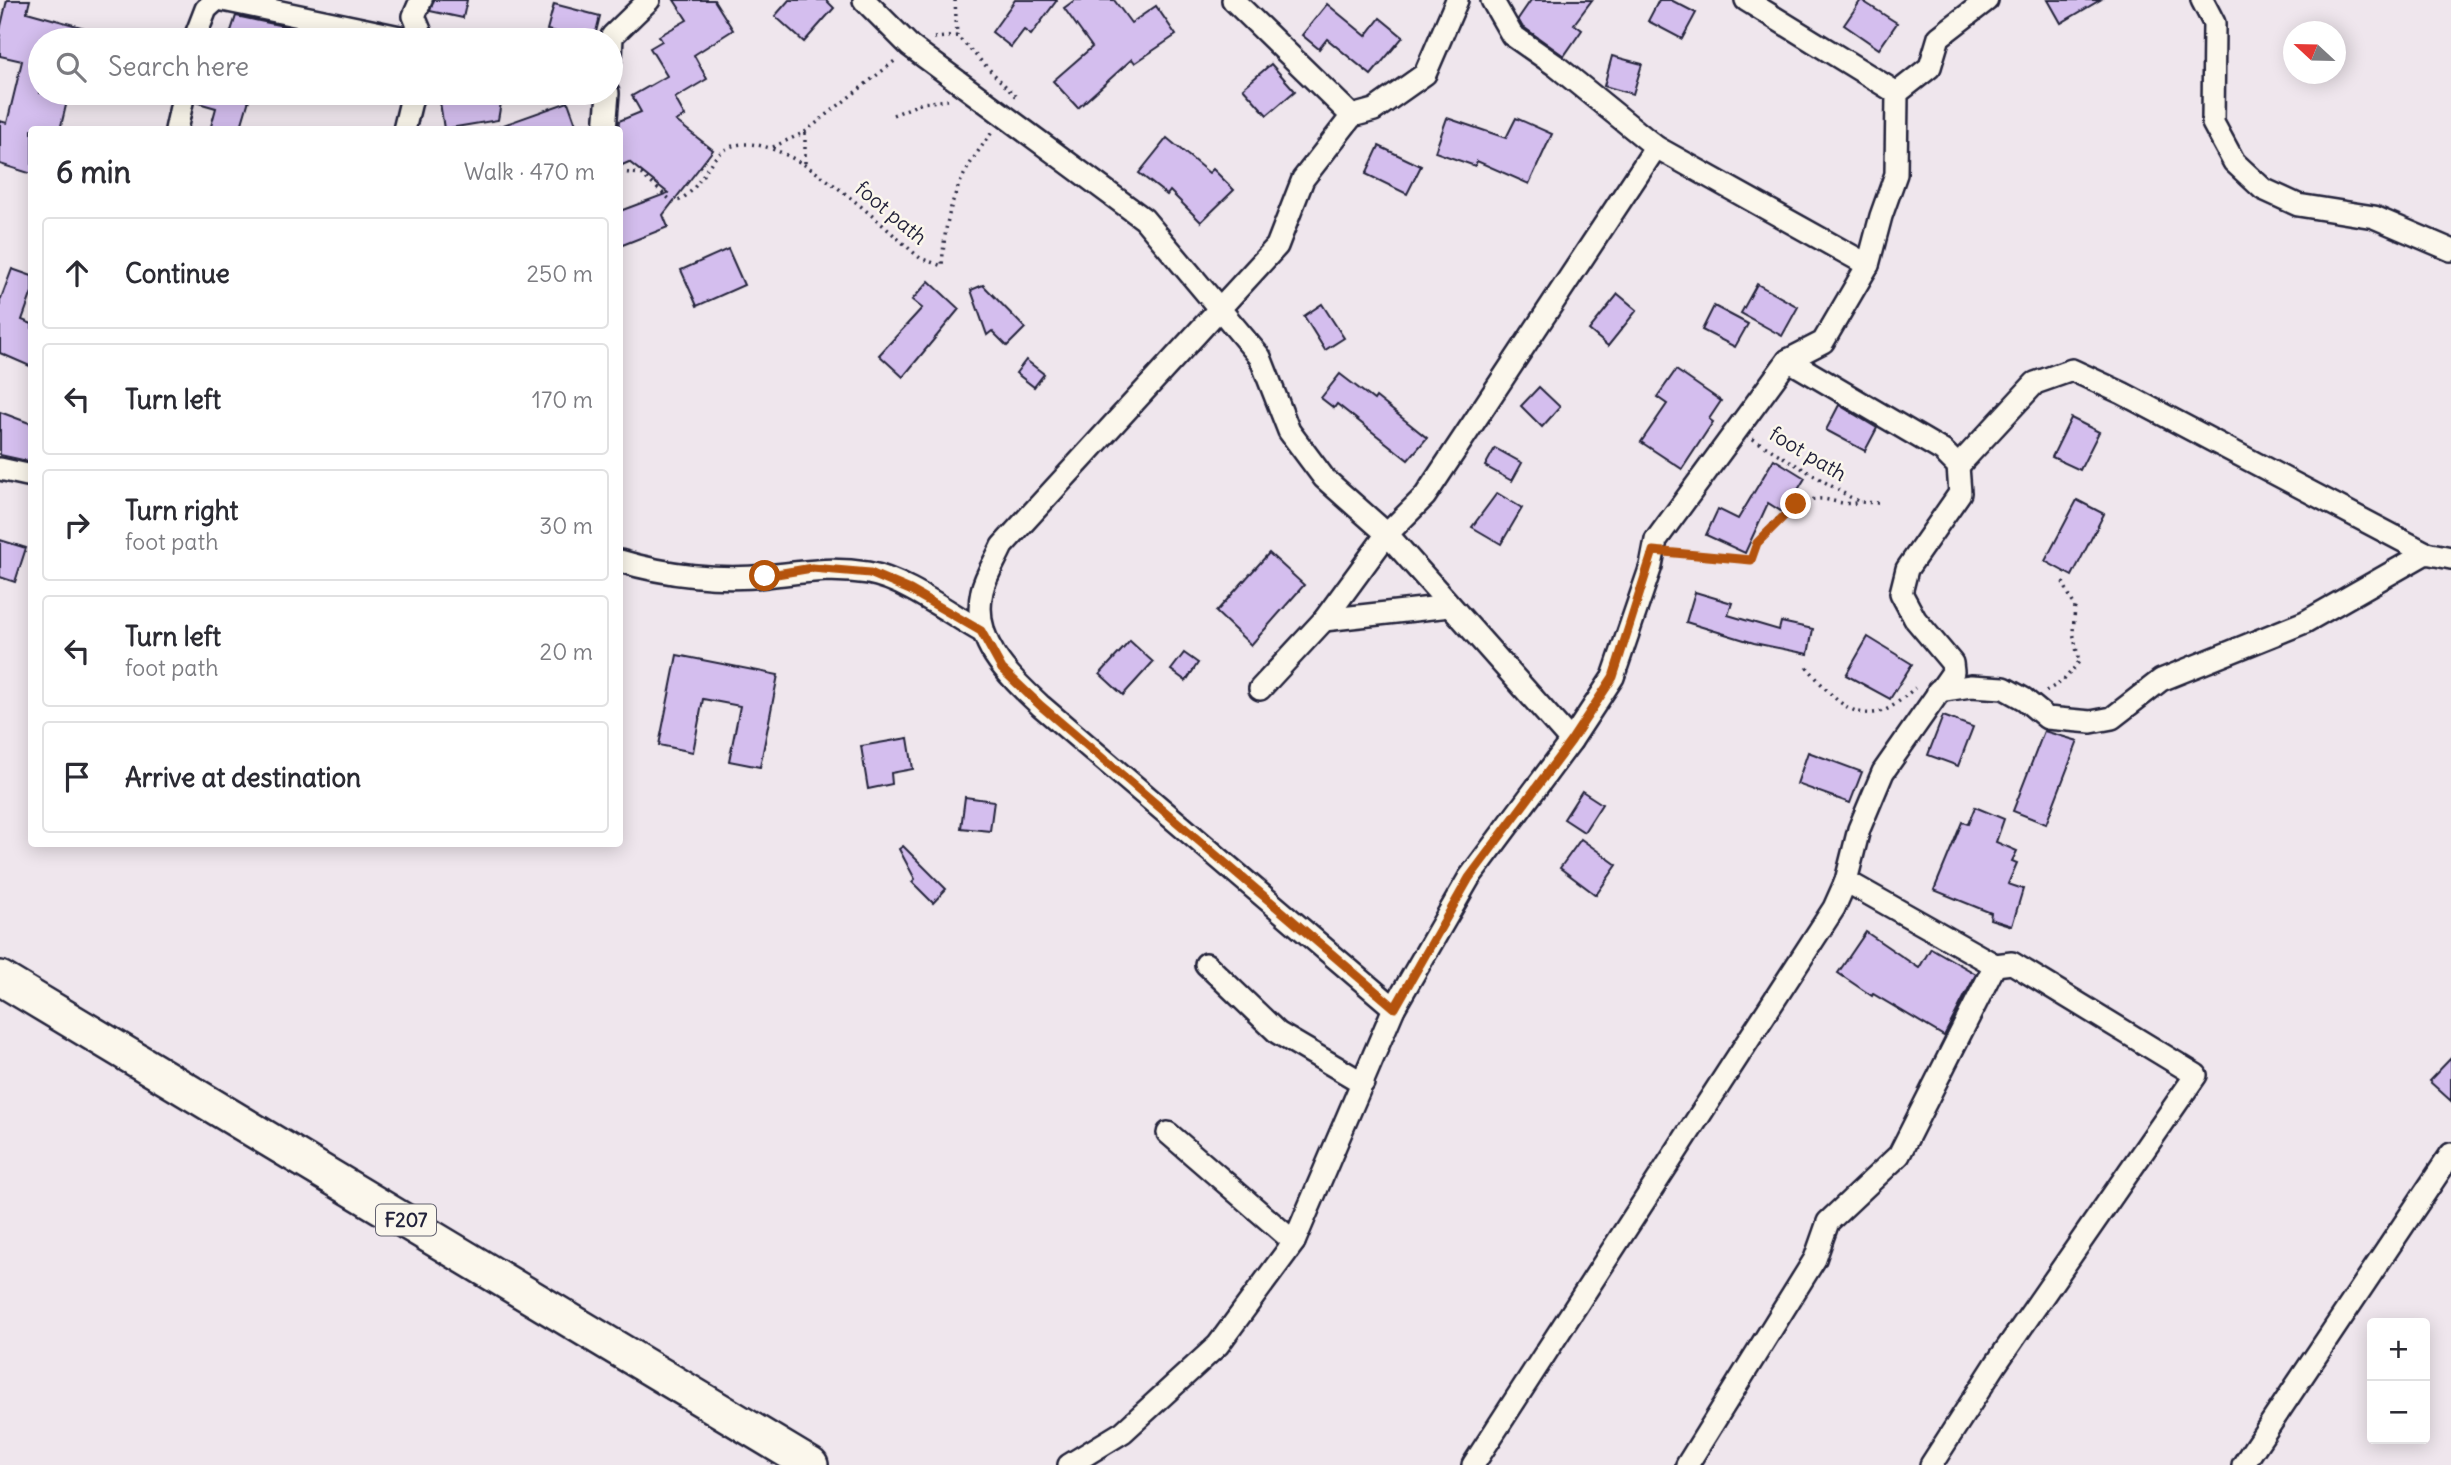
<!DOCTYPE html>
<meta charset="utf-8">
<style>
body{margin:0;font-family:Delius,sans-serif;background:#f2f2f3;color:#2b2b33}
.controls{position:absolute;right:21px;bottom:21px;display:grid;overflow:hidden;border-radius:7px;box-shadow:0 4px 18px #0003}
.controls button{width:63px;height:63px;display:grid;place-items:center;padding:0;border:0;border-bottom:2px solid #e1e1e2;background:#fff;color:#2b2b33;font:35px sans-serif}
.compass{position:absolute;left:2283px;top:21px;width:63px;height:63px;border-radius:50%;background:#fff;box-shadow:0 4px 18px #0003;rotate:292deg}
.stop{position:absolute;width:21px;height:21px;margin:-16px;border:5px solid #b45309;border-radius:50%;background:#fff}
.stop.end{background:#b45309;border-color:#fff;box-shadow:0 2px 7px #0008}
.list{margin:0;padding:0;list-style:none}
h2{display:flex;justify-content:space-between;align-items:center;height:91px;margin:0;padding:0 28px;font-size:30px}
h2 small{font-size:23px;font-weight:400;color:#7c7c81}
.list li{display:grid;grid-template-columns:46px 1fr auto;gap:21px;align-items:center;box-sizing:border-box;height:112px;margin:0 14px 14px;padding:0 14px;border:2px solid #e1e1e2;border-radius:7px}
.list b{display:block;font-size:26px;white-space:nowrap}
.list p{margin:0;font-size:23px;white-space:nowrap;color:#7c7c81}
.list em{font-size:23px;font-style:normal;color:#7c7c81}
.icon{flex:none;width:38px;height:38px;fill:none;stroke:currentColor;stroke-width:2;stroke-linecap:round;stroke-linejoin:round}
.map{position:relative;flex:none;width:2451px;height:1465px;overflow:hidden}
.search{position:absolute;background:#fff;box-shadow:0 4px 18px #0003;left:28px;top:28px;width:595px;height:77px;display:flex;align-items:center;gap:18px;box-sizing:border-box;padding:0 24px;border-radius:38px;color:#7c7c81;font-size:26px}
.panel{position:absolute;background:#fff;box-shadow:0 4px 18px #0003;left:28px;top:126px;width:595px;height:721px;border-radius:7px}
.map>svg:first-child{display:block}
</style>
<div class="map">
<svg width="2451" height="1465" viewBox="0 0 2451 1465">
<rect width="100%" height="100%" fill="#efe6ed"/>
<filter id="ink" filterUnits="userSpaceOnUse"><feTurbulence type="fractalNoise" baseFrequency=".0143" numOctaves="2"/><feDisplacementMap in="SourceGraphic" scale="14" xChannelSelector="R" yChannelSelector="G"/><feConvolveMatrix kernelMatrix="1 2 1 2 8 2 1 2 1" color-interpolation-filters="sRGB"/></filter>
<g filter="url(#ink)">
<g fill="#d4beee" stroke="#22223b" stroke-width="2">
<path d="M7 0H30L27 12 110 35 109 40H40V93H69L60 130H32V174L0 164V121L7 123 22 61 0 56V30Z"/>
<path d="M434 0H467L463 18 430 11Z"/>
<path d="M674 0H714L733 30 694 55 707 79 675 98 685 116 676 121 713 150 663 215 668 227 620 246V211L668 193 629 162 620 166 618 130 619 121 641 112 632 96 667 76 650 48 662 41 659 36 687 20Z"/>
<path d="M789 0H826L834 8 804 42 775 16Z"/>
<path d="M1015 0H1057L1031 35 1024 30 1011 47 992 32Z"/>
<path d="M1075 0H1114L1131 23 1156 6 1176 35 1135 63 1132 59 1078 108 1053 81 1092 47 1064 8Z"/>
<path d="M1531 0H1592L1574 24 1582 30 1564 56 1522 26 1518 19Z"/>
<path d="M1659 0H1671L1696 13 1682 39 1648 21Z"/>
<path d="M1861 0 1897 23 1879 49 1844 25Z"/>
<path d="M2048 0H2100L2061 23Z"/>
<path d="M554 4 600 16 594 40 547 30Z"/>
<path d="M1327 4 1366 36 1380 18 1403 37 1371 75 1327 39 1319 49 1302 35Z"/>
<path d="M236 16 293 28 289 40H228Z"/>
<path d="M1612 56 1642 64 1633 94 1604 86Z"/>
<path d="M1271 64 1295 91 1267 115 1243 88Z"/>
<path d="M197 93H251L240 130H210L216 108 195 102Z"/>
<path d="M499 93 501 103 498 120 444 129 440 102Z"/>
<path d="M568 102 578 130H498V127Z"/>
<path d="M1447 118 1506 138 1516 118 1552 134 1529 184 1477 161 1475 166 1435 152Z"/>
<path d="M1167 138 1209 173 1213 169 1234 190 1201 222 1170 191 1167 195 1139 173Z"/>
<path d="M1379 146 1421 166 1407 194 1366 174Z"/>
<path d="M728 249 744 285 697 306 681 270Z"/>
<path d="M12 269 32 276V292L22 320 32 324V367L0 353V301Z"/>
<path d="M929 281 959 309 903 377 879 355 922 308 912 300Z"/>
<path d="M1757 284 1798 307 1782 336 1741 313Z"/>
<path d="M983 285 1025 328 1007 346 992 331 987 335 971 290Z"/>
<path d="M1618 294 1637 310 1608 346 1589 330Z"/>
<path d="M1322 304 1344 338 1325 350 1304 316Z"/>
<path d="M1714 306 1748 324 1735 347 1702 330Z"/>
<path d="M1026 360 1044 374 1034 387 1016 373Z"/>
<path d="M1676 370 1721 401 1709 419 1713 422 1682 469 1641 442 1667 404 1657 397Z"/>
<path d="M1340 374 1374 400 1376 397 1427 438 1408 460 1337 404 1334 408 1321 398Z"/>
<path d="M1539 387 1560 407 1542 427 1521 406Z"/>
<path d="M1839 405 1877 428 1865 451 1826 430Z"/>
<path d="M0 412 32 424V462L0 455Z"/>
<path d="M2071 418 2099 432 2080 470 2052 457Z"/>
<path d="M1495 448 1522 463 1512 481 1485 466Z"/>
<path d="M1774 459 1805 478 1784 513 1768 503 1745 553 1706 535 1718 509 1738 519Z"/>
<path d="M1497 493 1522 508 1501 544 1472 527Z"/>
<path d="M2077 500 2104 514 2072 576 2045 561Z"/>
<path d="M0 540 26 548 15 582 0 577Z"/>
<path d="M1269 553 1304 585 1251 645 1216 612Z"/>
<path d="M1695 592 1732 603 1728 615 1779 630 1781 622 1813 629 1808 654 1754 643 1686 622Z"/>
<path d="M1868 637 1912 664 1890 699 1846 675Z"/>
<path d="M1130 641 1153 662 1123 695 1100 674Z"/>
<path d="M1184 653 1198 663 1186 681 1171 670Z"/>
<path d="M677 655 778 675 760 767 729 761 740 706 703 699 693 752 659 745Z"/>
<path d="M1943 716 1973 727 1958 766 1928 755Z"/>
<path d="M2044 731 2078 741 2046 824 2013 811Z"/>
<path d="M908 738 913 769 891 773 892 784 868 789 861 746Z"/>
<path d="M1808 752 1862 772 1850 803 1797 784Z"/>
<path d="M1582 791 1602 804 1584 832 1564 819Z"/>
<path d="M965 797 994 801 990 831 961 828Z"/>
<path d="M1975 807 2004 819 1996 842 2017 851 2012 861 2017 863 2008 884 2023 889 2012 926 1990 919 1991 913 1934 890 1962 822 1968 824Z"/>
<path d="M1581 839 1617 865 1596 895 1560 868Z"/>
<path d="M903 846 946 889 933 903 912 882 915 879 899 849Z"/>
<path d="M1866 932 1919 968 1931 948 1976 974 1944 1036 1873 994 1872 996 1838 973Z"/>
<path d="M2451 1058V1101L2429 1081Z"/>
</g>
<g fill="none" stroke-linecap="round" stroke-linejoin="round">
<defs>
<g id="street">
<path d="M223 0 414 40"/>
<path d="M421 0 414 16 424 40"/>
<path d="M864 0 910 46 1144 219 1260 357 1289 431 1324 478 1387 534 1571 741"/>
<path d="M1233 0 1352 116"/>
<path d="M1492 0 1512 35 1555 65 1656 147 1868 265"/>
<path d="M1746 0 1897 93"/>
<path d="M2202 0 2214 23 2213 123 2234 162 2263 189 2298 205 2374 217 2451 250"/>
<path d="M194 40 206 9 216 0"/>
<path d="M611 58 612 36 649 0"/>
<path d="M176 130 184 93"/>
<path d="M404 130 413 93"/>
<path d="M605 130 608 93"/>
<path d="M1958 466 2035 383 2072 370 2122 393 2426 553"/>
<path d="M0 469 32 476"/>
<path d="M620 561C666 575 719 581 767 576 804 572 830 567 868 573 904 579 949 613 981 631"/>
<path d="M1324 620 1450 606"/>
<path d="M1260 689 1324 620 1387 534 1425 496 1656 147"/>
<path d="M1938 691 1971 686 2004 688 2024 699 2047 718 2091 722 2112 718 2161 680 2305 622 2426 553 2451 558"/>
<path d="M1846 881 1995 965 2012 963 2196 1075 1996 1364 1931 1465"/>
<path d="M1206 964 1278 1033 1363 1083"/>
<path d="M1394 1008 1041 706C1008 675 971 641 982 591 985 576 996 560 1002 546L1277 246 1303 179 1352 116 1374 110 1425 74 1457 0"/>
<path d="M1168 1133 1294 1242"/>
<path d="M1069 1465 1123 1432 1218 1345 1294 1242 1394 1008 1469 878 1571 741 1613 677 1651 566 1656 540 1788 360 1823 342 1868 265 1881 216 1896 174 1897 93 1930 67 1939 37 1987 0"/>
<path d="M1473 1465 1834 908 1846 881 1859 829 1883 772 1953 672 1952 663 1915 619 1901 593 1907 569 1960 493 1958 466 1943 451 1788 360"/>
<path d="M1687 1465 1815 1259 1828 1222 1899 1155 1995 965"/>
<path d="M2243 1465 2451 1154"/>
</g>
<path id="primary" d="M0 978 811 1465"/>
</defs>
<use href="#street" stroke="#22223b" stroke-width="26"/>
<use href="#primary" stroke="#22223b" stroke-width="38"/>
<g stroke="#22223b" stroke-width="3.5" stroke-dasharray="2 5" stroke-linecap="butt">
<path d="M955 0 957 36"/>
<path d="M934 38 957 36 1016 97"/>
<path d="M893 115 922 103 948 100"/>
<path d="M805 133V163"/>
<path d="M773 147 805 132 896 60"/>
<path d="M620 172 641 174 674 203C705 189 703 159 730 147 782 125 882 226 920 258L942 266C946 206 957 178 993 131"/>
<path d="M1753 439 1850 497 1861 502 1880 503"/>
<path d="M1673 553 1751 560C1760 534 1790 496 1823 499 1837 501 1845 506 1861 502"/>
<path d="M1807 667C1827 690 1848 722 1883 711 1894 707 1906 695 1915 688"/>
<path d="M2046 691 2063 681 2079 662 2073 632 2075 607 2061 578"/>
</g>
<use href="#street" stroke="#fbf7ec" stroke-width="21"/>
<use href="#primary" stroke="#fbf7ec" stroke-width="33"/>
</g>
</g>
<g fill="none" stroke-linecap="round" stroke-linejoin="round" filter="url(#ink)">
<path stroke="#b45309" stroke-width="9" d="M765 576 812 568 870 573 910 590 981 631 1002 669 1041 706 1395 1008 1469 878 1571 741 1613 677 1653 551 1751 560 1757 543 1796 504"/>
</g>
<g text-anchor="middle" stroke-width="5" stroke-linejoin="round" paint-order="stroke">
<rect fill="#fbf7ec" stroke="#636270" stroke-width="2" x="376" y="1204.5" width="60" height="31" rx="5"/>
<g font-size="19" font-weight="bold" fill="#22223b">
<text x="406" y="1227">F207</text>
</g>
<g font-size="21" fill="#22223b" stroke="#fbf7ec">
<text transform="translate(891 213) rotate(40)" y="7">foot path</text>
<text transform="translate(1808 454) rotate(31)" y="7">foot path</text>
</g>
</g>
</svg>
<div class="controls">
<button>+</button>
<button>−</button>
</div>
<svg class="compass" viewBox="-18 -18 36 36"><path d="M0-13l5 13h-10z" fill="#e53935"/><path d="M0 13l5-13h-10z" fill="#7c7c81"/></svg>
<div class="stop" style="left:765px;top:576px"></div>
<div class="stop end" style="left:1796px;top:504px"></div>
<div class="search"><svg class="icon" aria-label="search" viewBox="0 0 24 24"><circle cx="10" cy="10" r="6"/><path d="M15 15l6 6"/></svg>Search here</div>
<section class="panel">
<h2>6 min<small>Walk · 470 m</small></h2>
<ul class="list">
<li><svg class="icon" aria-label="ahead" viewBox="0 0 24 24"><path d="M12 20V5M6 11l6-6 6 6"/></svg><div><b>Continue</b></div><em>250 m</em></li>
<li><svg class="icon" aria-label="left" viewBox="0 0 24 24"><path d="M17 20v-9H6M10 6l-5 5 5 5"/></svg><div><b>Turn left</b></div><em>170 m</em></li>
<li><svg class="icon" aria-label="right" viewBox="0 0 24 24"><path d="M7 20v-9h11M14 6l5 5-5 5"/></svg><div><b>Turn right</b><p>foot path</p></div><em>30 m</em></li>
<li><svg class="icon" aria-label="left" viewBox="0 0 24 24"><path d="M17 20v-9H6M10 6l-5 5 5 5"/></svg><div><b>Turn left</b><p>foot path</p></div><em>20 m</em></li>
<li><svg class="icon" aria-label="arrive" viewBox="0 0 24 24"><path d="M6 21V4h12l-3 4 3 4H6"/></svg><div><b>Arrive at destination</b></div></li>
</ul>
</section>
</div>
